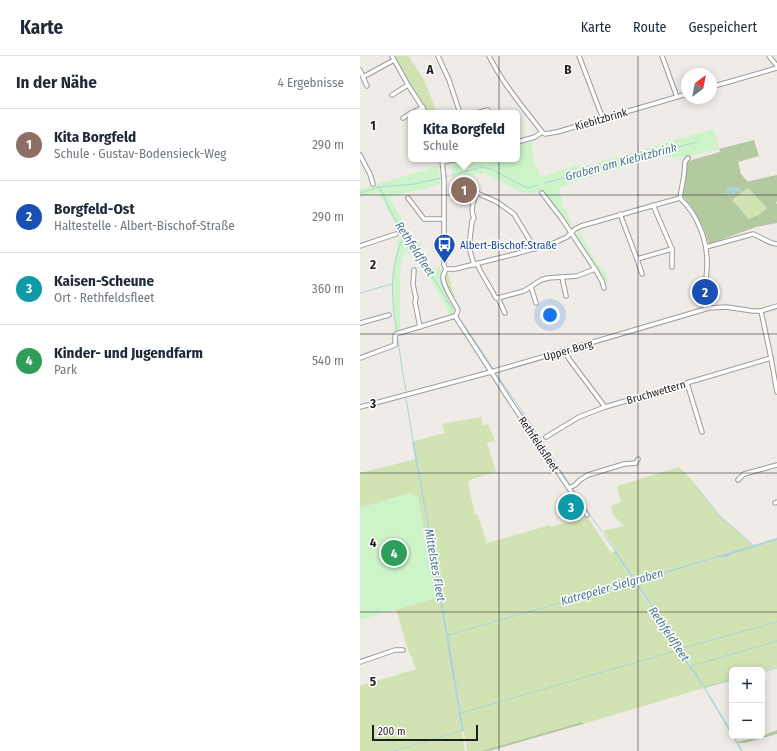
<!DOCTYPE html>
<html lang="de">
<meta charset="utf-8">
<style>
body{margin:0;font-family:"Fira Sans Condensed",sans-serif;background:#f6f6f7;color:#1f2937}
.controls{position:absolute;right:12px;bottom:12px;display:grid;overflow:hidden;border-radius:6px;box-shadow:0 2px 10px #0003}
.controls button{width:36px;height:36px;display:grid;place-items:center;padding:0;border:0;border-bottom:1px solid #e0e1e3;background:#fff;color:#1f2937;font:20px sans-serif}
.compass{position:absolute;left:321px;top:12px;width:36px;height:36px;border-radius:50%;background:#fff;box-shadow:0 2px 10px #0003;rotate:32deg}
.scale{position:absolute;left:12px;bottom:10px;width:106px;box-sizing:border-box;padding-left:4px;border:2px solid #1f1f1f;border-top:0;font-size:11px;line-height:14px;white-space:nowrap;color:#1f1f1f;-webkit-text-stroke:3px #fff;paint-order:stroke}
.you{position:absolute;left:190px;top:259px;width:14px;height:14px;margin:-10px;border:3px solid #fff;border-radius:50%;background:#1a73e8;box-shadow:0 0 0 6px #1a73e833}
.badge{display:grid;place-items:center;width:26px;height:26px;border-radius:50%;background:#111827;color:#fff;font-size:13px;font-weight:700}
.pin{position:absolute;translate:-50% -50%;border:2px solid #fff;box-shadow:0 1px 4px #0006}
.popup{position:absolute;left:48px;top:54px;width:112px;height:52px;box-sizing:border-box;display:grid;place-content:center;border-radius:6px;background:#fff;filter:drop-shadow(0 1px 3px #0005);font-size:13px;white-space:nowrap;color:#747a83}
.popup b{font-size:15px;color:#1f2937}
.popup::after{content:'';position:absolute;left:50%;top:100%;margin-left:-8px;border:8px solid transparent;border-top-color:#fff}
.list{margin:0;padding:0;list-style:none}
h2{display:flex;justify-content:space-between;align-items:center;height:52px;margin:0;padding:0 16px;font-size:17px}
h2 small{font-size:13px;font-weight:400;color:#747a83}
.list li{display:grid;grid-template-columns:26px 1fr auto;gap:12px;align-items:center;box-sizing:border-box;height:72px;padding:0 16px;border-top:1px solid #e0e1e3}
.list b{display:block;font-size:15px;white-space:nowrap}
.list p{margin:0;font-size:13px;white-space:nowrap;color:#747a83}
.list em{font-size:13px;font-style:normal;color:#747a83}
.map{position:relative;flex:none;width:417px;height:695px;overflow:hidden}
header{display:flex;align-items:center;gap:24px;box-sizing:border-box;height:56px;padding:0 20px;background:#fff;border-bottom:1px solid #e0e1e3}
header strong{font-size:19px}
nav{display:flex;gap:22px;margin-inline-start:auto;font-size:14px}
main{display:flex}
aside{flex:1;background:#fff}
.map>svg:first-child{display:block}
</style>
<header>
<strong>Karte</strong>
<nav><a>Karte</a><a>Route</a><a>Gespeichert</a></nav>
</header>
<main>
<aside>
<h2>In der Nähe<small>4 Ergebnisse</small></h2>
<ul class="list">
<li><span class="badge" style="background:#8d6e63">1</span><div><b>Kita Borgfeld</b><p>Schule · Gustav-Bodensieck-Weg</p></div><em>290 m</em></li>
<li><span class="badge" style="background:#1a4fb4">2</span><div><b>Borgfeld-Ost</b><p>Haltestelle · Albert-Bischof-Straße</p></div><em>290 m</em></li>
<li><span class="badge" style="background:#0f9aa8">3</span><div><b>Kaisen-Scheune</b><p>Ort · Rethfeldsfleet</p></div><em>360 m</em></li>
<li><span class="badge" style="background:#2e9e5b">4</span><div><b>Kinder- und Jugendfarm</b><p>Park</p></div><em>540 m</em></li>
</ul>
</aside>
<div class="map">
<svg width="417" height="695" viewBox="0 0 417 695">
<rect width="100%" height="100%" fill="#efebe7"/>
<g fill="#d2e3b3">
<path d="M34 0H48L50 2 64 24 77 57H68L49 28Z"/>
<path d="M388 132 408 152 400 158 389 163 372 144Z"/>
<path d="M85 218H88L95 242 99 250H98C93 241 83 229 85 218Z"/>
<path d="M121 361 123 369 128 368 135 385 127 387 136 416 113 423 108 426 115 459H118L127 487 190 469 191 471 227 460 251 497 254 496 344 632 223 668 222 666 121 695H107L90 589 54 385 85 377 82 368Z"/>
<path d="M56 403 88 589 105 695H0V630L56 613 47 591 36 553 76 542 50 437 0 452V417Z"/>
<path d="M319 411 331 423 359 459 392 488 395 489 277 524 275 523 243 475 264 470 253 459 251 450 261 446 257 430Z"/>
<path d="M417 484V611L402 615V614H372V624L345 632 277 526 359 501C363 502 366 502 370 499Z"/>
</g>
<g fill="#b3c9a0" fill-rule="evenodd">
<path d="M394 84 399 100 378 106 381 118 387 125H390L417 119V145L416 147 417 148V167L396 171 349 188C342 167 337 156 322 139L326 120 327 107 332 104 360 96 359 93ZM388 132 407 152 400 158 389 163 372 144Z"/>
<path d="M222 666 223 668 129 695H121Z"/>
<path d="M417 674V678L384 687H378V686L402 680Z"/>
</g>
<g fill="#cdf3c9">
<path d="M354 73 359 93 324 101H300L215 125 199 133V140H202V151L206 154 211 167 209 171 182 136C174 137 167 138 159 136L126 117 116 118 92 124V108L111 103H157V89L174 85C168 97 176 110 181 121L218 109 219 112Z"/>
<path d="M79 110 80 128 67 132 32 140 29 143 41 161 46 176 52 181 57 186 61 188 60 195 71 213 80 211V214L82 216C79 229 90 242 96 254L95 258 90 260 83 244 55 200 46 195C38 210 40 223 40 239 40 251 40 263 40 274L35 276 33 254 34 241 32 225 34 206 38 190 37 184 41 182 37 170 18 136 0 141V133Z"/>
<path d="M219 175 231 197 240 211 245 215 249 227 244 228 215 181Z"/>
<path d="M50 437 58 440 76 542 0 564V452Z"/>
</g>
<g fill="#add4d7">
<path d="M369 131C374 130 377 131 382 134L381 136 380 137 377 135 376 136 375 138V140H374L371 139 372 135H370L368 136 371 140H369L367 138 366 135Z"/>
<path d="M54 385 90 589 104 675 102 676 66 461 52 386Z"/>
<path d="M417 482V484L370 499C366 502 363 502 359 501L277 526 316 586 327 605 335 615 372 676V680H374L383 695H381L344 632 323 602 315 587 276 528 273 527 272 525 273 524 254 496 256 495 275 523 277 524Z"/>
</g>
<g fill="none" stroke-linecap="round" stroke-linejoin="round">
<g stroke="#add4d7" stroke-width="1">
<path d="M92 119 122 111 131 113 163 130 168 132 178 129"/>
<path d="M86 120H89"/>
<path d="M185 127 337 86"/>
<path d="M19 131 24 140 28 150 44 180 54 190 93 254"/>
<path d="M0 137 19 131 55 128 81 122"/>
<path d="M0 237 32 228"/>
<path d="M100 263 133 312"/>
<path d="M37 276C31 245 29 209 44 180"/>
<path d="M38 283 41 306 46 335"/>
<path d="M137 319 169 365 210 429"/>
<path d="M46 342 53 385"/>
<path d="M335 430 360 460 393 489"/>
<path d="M212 433 242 476"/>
<path d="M244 479 256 496"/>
<path d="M88 579 273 526"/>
<path d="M323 592 417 566"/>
<path d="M331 610 417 585"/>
<path d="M402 616 417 612"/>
<path d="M345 631 372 624"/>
<path d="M101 657 319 594"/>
<path d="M34 695 94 677 102 674"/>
</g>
<defs>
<g id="street">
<path d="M32 0 48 29 66 57"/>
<path d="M78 0 89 24 99 54V57"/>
<path d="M129 0C143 28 163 51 182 76"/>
<path d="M219 0 243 63"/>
<path d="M302 0 317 41"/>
<path d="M409 0 417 10"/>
<path d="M0 14 3 21 34 4"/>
<path d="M3 21 7 30"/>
<path d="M351 31 417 12"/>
<path d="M32 39 48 29"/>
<path d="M52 57 63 51"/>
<path d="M116 57 128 54"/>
<path d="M43 62 51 57"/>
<path d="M182 76 185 78 197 76 327 38"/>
<path d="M157 86 175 81 182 76"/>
<path d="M0 99 10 118 13 128"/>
<path d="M82 103 84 125V209L86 213H95L155 198 194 187 207 181 215 173 221 170 320 142C338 159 348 185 347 210 347 220 344 231 345 241L346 244 349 246 353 245C358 236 348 233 346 224"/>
<path d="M83 106 99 103"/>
<path d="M48 142 64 163H84"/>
<path d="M320 142 324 119 325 106 328 102"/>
<path d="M260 158 277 203 312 193 293 149"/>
<path d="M0 190 36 178"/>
<path d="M346 191 393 178C402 181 407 187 417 188"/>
<path d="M277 203 282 218"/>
<path d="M117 208 121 216 136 242H138L164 235 181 224 188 222 217 220 235 213 202 163 182 137"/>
<path d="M114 209 109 191 112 165 114 162C110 154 113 145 117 137L137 146 154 158 175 193"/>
<path d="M312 211V193"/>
<path d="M86 213C85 215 84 218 83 220 82 229 94 246 98 254L96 259 95 260 154 351 227 459"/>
<path d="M235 213 242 225 244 232"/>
<path d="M54 214 53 228 55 238 56 241 55 246 60 271"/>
<path d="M202 221 206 240"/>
<path d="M171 231 176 247"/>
<path d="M138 242 145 257"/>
<path d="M401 255 411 302 417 336"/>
<path d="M0 267 29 259"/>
<path d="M205 295 209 303 245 351"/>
<path d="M0 302 35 289V280L36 278 95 260"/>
<path d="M327 327 342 376"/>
<path d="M0 351 131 316 349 252 366 251 393 255H401L417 250"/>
<path d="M186 381 219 361 245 351 411 302"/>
<path d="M378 424 384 418 417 409"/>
<path d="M209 432 215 429 220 424 228 419 264 408 276 407 278 403"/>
<path d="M415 447 417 446"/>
<path d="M0 606 35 594H43"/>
</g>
</defs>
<use href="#street" stroke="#9c9c9c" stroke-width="5.5"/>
<use href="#street" stroke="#fff" stroke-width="3.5"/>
</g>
<path fill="none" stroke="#1f1f1f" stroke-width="1" stroke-opacity="0.55" d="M139 0V695M278 0V695M0 139H417M0 278H417M0 417H417M0 556H417"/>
<defs>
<symbol id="bus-pin" viewBox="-11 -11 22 30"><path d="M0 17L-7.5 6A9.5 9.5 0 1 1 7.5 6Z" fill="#1a4fb4" stroke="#fff"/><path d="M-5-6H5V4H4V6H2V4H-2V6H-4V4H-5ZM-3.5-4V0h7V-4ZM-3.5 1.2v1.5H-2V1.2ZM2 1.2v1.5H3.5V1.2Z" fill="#fff"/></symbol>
</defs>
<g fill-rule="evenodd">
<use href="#bus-pin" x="72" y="176" width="25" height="34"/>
</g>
<g text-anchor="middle" stroke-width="3" stroke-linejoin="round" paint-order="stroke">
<g font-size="11" fill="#1f1f1f" stroke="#fff">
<text transform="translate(241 63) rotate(-16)" y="4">Kiebitzbrink</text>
<text transform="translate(208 294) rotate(-16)" y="4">Upper Borg</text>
<text transform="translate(296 336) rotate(-16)" y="4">Bruchwettern</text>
<text transform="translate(179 388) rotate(56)" y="4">Rethfeldsfleet</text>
</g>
<g font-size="11" fill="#164399" stroke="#fff" text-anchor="start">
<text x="100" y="193">Albert-Bischof-Straße</text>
</g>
<g font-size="12" font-style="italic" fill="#4c788e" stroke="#fff">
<text transform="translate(261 106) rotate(-15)" y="4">Graben am Kiebitzbrink</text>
<text transform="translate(55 193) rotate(57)" y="4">Rethfeldfleet</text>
<text transform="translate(75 509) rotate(80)" y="4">Mittelstes Fleet</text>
<text transform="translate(252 531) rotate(-16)" y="4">Katrepeler Sielgraben</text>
<text transform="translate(309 578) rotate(56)" y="4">Rethfeldfleet</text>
</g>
</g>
<g font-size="13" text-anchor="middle" font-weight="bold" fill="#1f1f1f" stroke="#fff" stroke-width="3" stroke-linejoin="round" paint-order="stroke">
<text x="70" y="18">A</text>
<text x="208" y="18">B</text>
<text x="13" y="74">1</text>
<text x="13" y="213">2</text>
<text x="13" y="352">3</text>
<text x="13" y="491">4</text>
<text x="13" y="630">5</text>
</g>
</svg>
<div class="controls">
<button>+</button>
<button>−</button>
</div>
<svg class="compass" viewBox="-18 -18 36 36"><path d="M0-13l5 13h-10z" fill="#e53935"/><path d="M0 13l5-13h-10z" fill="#747a83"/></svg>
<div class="scale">200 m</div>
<div class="you"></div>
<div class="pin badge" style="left:104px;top:134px;background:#8d6e63">1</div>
<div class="popup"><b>Kita Borgfeld</b>Schule</div>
<div class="pin badge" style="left:345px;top:236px;background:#1a4fb4">2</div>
<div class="pin badge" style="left:211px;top:451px;background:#0f9aa8">3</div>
<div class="pin badge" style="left:34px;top:497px;background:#2e9e5b">4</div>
</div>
</main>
